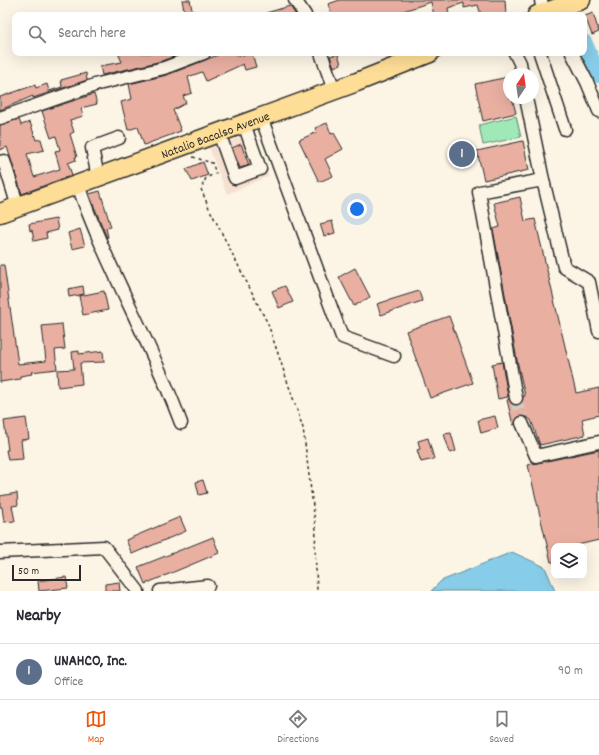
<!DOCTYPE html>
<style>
body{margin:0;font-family:Dekko,sans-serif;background:#f2f2f3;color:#2b2b33}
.controls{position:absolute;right:12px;bottom:12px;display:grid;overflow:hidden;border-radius:8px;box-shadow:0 4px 16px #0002}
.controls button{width:36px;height:36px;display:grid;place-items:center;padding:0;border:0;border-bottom:1px solid #e1e1e2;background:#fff;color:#2b2b33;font:20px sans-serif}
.compass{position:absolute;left:503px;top:68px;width:36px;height:36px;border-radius:50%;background:#fff;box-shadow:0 4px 16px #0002;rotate:13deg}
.scale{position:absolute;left:12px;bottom:10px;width:69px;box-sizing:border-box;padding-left:4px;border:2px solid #2b2b2b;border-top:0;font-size:11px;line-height:14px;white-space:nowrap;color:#2b2b2b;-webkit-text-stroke:3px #fcf5e5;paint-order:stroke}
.you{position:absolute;left:357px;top:209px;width:14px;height:14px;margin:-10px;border:3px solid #fff;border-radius:50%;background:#1a73e8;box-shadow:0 0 0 6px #1a73e833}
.badge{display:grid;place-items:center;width:26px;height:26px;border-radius:50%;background:#ea580c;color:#fff;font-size:13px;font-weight:700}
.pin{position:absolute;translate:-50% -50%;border:2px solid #fff;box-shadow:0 1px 4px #0006}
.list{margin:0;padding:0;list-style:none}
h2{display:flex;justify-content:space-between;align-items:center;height:52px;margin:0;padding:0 16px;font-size:17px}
h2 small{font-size:13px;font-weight:400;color:#7c7c81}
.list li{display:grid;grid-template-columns:26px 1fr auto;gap:12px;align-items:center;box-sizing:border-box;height:56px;padding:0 16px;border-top:1px solid #e1e1e2}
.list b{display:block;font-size:15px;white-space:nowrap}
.list p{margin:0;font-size:13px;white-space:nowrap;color:#7c7c81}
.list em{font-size:13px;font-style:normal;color:#7c7c81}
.icon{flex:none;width:22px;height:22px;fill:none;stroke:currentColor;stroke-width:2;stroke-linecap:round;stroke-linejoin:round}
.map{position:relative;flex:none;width:599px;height:591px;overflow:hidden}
.search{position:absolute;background:#fff;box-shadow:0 4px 16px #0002;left:12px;right:12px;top:12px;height:44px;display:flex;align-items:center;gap:10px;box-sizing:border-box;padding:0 14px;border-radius:8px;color:#7c7c81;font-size:15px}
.sheet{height:108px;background:#fff}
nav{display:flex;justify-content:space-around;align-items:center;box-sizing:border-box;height:56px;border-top:1px solid #e1e1e2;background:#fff;font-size:11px;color:#7c7c81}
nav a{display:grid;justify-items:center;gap:2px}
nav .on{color:#ea580c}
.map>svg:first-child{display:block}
</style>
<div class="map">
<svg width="599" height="591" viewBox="0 0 599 591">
<rect width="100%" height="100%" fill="#fcf5e5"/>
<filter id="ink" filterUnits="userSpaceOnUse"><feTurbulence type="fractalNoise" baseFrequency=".025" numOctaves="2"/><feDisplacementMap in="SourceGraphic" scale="8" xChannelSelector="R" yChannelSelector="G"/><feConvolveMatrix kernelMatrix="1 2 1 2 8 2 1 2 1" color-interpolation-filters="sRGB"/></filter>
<g filter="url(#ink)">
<path fill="#f6e0d1" d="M253 133 269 176 227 194 209 148Z"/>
<path fill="#9fe9b8" stroke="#658a72" d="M516 116 521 137 483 145 479 125Z"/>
<path fill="#87cce8" stroke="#628c9c" d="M512 552 545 567 555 591H431L441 581Z"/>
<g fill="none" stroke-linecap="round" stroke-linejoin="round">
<path stroke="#87cce8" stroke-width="16" d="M584 42 599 75"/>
</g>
<g fill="#e9b0a2" stroke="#2b2b2b">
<path d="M182 0H190L193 15H185Z"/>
<path d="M340 0H505L506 15H481L478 5 464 8V3L448 8 449 15H434L431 2 391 15H332L328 4Z"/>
<path d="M290 6 296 15H266V13Z"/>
<path d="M593 13 599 32 592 35 585 16Z"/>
<path d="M118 53H183L162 61 102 75 100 66 122 62Z"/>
<path d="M223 53H236L237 56 252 53 256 67 245 70 243 64 206 81 202 72 188 77 192 93 183 96 186 103 173 110 181 131 144 145 138 127 128 130 121 102 132 99 129 84 167 75Z"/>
<path d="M338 54 341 64 334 67 330 56Z"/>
<path d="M86 73 87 80 33 98V96L0 110V97L35 85 36 88 47 84 49 91 62 87 61 80Z"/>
<path d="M508 77 509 98H512L516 113 483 121 475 84Z"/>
<path d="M94 94 97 104 81 108 83 116 70 120 74 132 70 134 77 157H75L76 160 68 163 72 175 22 194 7 147 0 150V125L19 119 21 125 30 122 36 140 41 139 44 150 27 154 34 177 60 169 55 151 60 150 56 136 51 138 42 111Z"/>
<path d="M327 123 331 134 334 133 343 149 325 159 333 176 319 182 299 140 317 132 315 128Z"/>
<path d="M523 141 529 170 484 180 477 151Z"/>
<path d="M241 144 249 165 240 168 232 148Z"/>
<path d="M203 162 208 175 192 181 186 169Z"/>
<path d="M100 191 111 227 106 228 108 237 107 238 89 194Z"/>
<path d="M520 197 525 221 535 219 576 393 599 388V415L582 419 585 435 540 445 531 420 527 417 519 416 516 419 515 424 513 425 507 400 509 399 513 405H518L521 403 523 396H525L517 360 493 229 500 227 494 203Z"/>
<path d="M56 219 58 230 46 233 47 238 34 241 32 230 30 231 29 224Z"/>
<path d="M332 221 335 233 324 236 320 224Z"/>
<path d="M80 229 85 246 72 249 68 233Z"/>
<path d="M0 265H4L18 364 46 361 42 326 62 324 65 349 55 350 57 369 31 372 32 374 20 376V379L0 382Z"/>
<path d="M355 268 370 297 354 306 339 277Z"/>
<path d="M83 286 84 294 69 297 68 289Z"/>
<path d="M285 286 293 302 279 308 272 291Z"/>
<path d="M104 291 108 310 83 315 79 296Z"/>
<path d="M419 291 422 301 381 315 377 304Z"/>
<path d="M449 316 473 383 430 398 406 331Z"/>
<path d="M79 351V354L103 351 104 362 80 363 82 384 58 387 57 370 74 369 72 352Z"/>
<path d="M502 362 508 397 498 399 492 364Z"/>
<path d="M495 416 498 428 481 433 478 420Z"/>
<path d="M26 418 29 439 21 440 23 459 8 460 6 450H8L4 421Z"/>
<path d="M451 433 456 451 450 453 444 434Z"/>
<path d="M428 438 434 459 421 462 417 450 420 449 418 441Z"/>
<path d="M599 450V540L573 546H554V562H551L528 465Z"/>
<path d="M203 480 207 493 199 495 196 482Z"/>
<path d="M17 493 18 505 12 506 15 521 4 522 2 507H0V496Z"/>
<path d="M180 517 186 531 132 554 126 540Z"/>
<path d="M213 537 219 553 145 584 138 567Z"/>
<path d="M66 577 68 588 39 591 38 581Z"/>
<path d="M119 582 120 591H105V584Z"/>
</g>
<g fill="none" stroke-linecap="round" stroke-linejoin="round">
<path stroke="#d2cdc0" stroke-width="12" stroke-dasharray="12 6" stroke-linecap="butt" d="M516 398 522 423"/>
<defs>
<g id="minor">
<path d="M295 0 305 15"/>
<path d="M541 0 543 13"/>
<path d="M321 53 334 90"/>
<path d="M515 53 520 63 522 74"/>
<path d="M540 53 565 129"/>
<path d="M572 53 587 82 599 111"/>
<path d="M526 98 543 180"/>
<path d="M261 117 342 337 394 356"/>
<path d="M0 118 98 84 164 68 204 53"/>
<path d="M219 133 235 178 260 169 244 124"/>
<path d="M0 162 4 161 18 207"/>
<path d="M98 177 92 148 119 138"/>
<path d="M78 185C106 267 151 341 181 423"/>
<path d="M516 398 479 192 543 180 564 267 589 282 599 331"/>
<path d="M522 423 536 456 599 442"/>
<path d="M0 552 104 547 138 591"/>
<path d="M160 591 208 586"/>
</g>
<g id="highway">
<path d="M537 15 581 0"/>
<path id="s1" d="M0 213 357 82 430 53"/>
</g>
</defs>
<use href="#minor" stroke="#2b2b2b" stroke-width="15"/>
<use href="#highway" stroke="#2b2b2b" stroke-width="21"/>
<path stroke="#2b2b2b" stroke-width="1.5" stroke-dasharray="3 3" stroke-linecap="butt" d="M193 157 212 163 216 173 206 178 201 189 209 208 268 324 303 428 316 530 315 547 317 591"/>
<use href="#minor" stroke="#fcf5e5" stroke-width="12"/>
<use href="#highway" stroke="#fede96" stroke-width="18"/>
</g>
</g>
<g text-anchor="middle" stroke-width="3" stroke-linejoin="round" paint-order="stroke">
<g font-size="13" fill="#2b2b2b" stroke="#fcf5e5">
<text dy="5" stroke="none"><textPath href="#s1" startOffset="229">Natalio Bacalso Avenue</textPath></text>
</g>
</g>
</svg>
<div class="controls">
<button><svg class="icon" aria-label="layers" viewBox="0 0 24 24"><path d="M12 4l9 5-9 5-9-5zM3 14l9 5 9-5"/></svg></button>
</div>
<svg class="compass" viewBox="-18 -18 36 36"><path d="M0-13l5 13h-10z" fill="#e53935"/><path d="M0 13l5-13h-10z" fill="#7c7c81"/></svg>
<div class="scale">50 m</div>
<div class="you"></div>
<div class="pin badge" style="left:462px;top:154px;background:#5c6f8a">1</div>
<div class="search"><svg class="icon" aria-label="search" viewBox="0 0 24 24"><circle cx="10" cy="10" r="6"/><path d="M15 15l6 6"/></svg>Search here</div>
</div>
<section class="sheet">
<h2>Nearby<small></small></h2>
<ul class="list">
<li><span class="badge" style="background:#5c6f8a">1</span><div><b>UNAHCO, Inc.</b><p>Office</p></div><em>90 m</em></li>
</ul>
</section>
<nav>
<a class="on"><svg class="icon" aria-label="map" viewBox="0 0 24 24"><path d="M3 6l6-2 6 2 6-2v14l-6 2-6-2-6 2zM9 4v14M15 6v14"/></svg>Map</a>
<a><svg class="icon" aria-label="directions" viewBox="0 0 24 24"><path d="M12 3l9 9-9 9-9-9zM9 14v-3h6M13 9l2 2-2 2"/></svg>Directions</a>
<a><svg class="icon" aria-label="saved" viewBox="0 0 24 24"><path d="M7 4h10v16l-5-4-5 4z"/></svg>Saved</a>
</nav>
